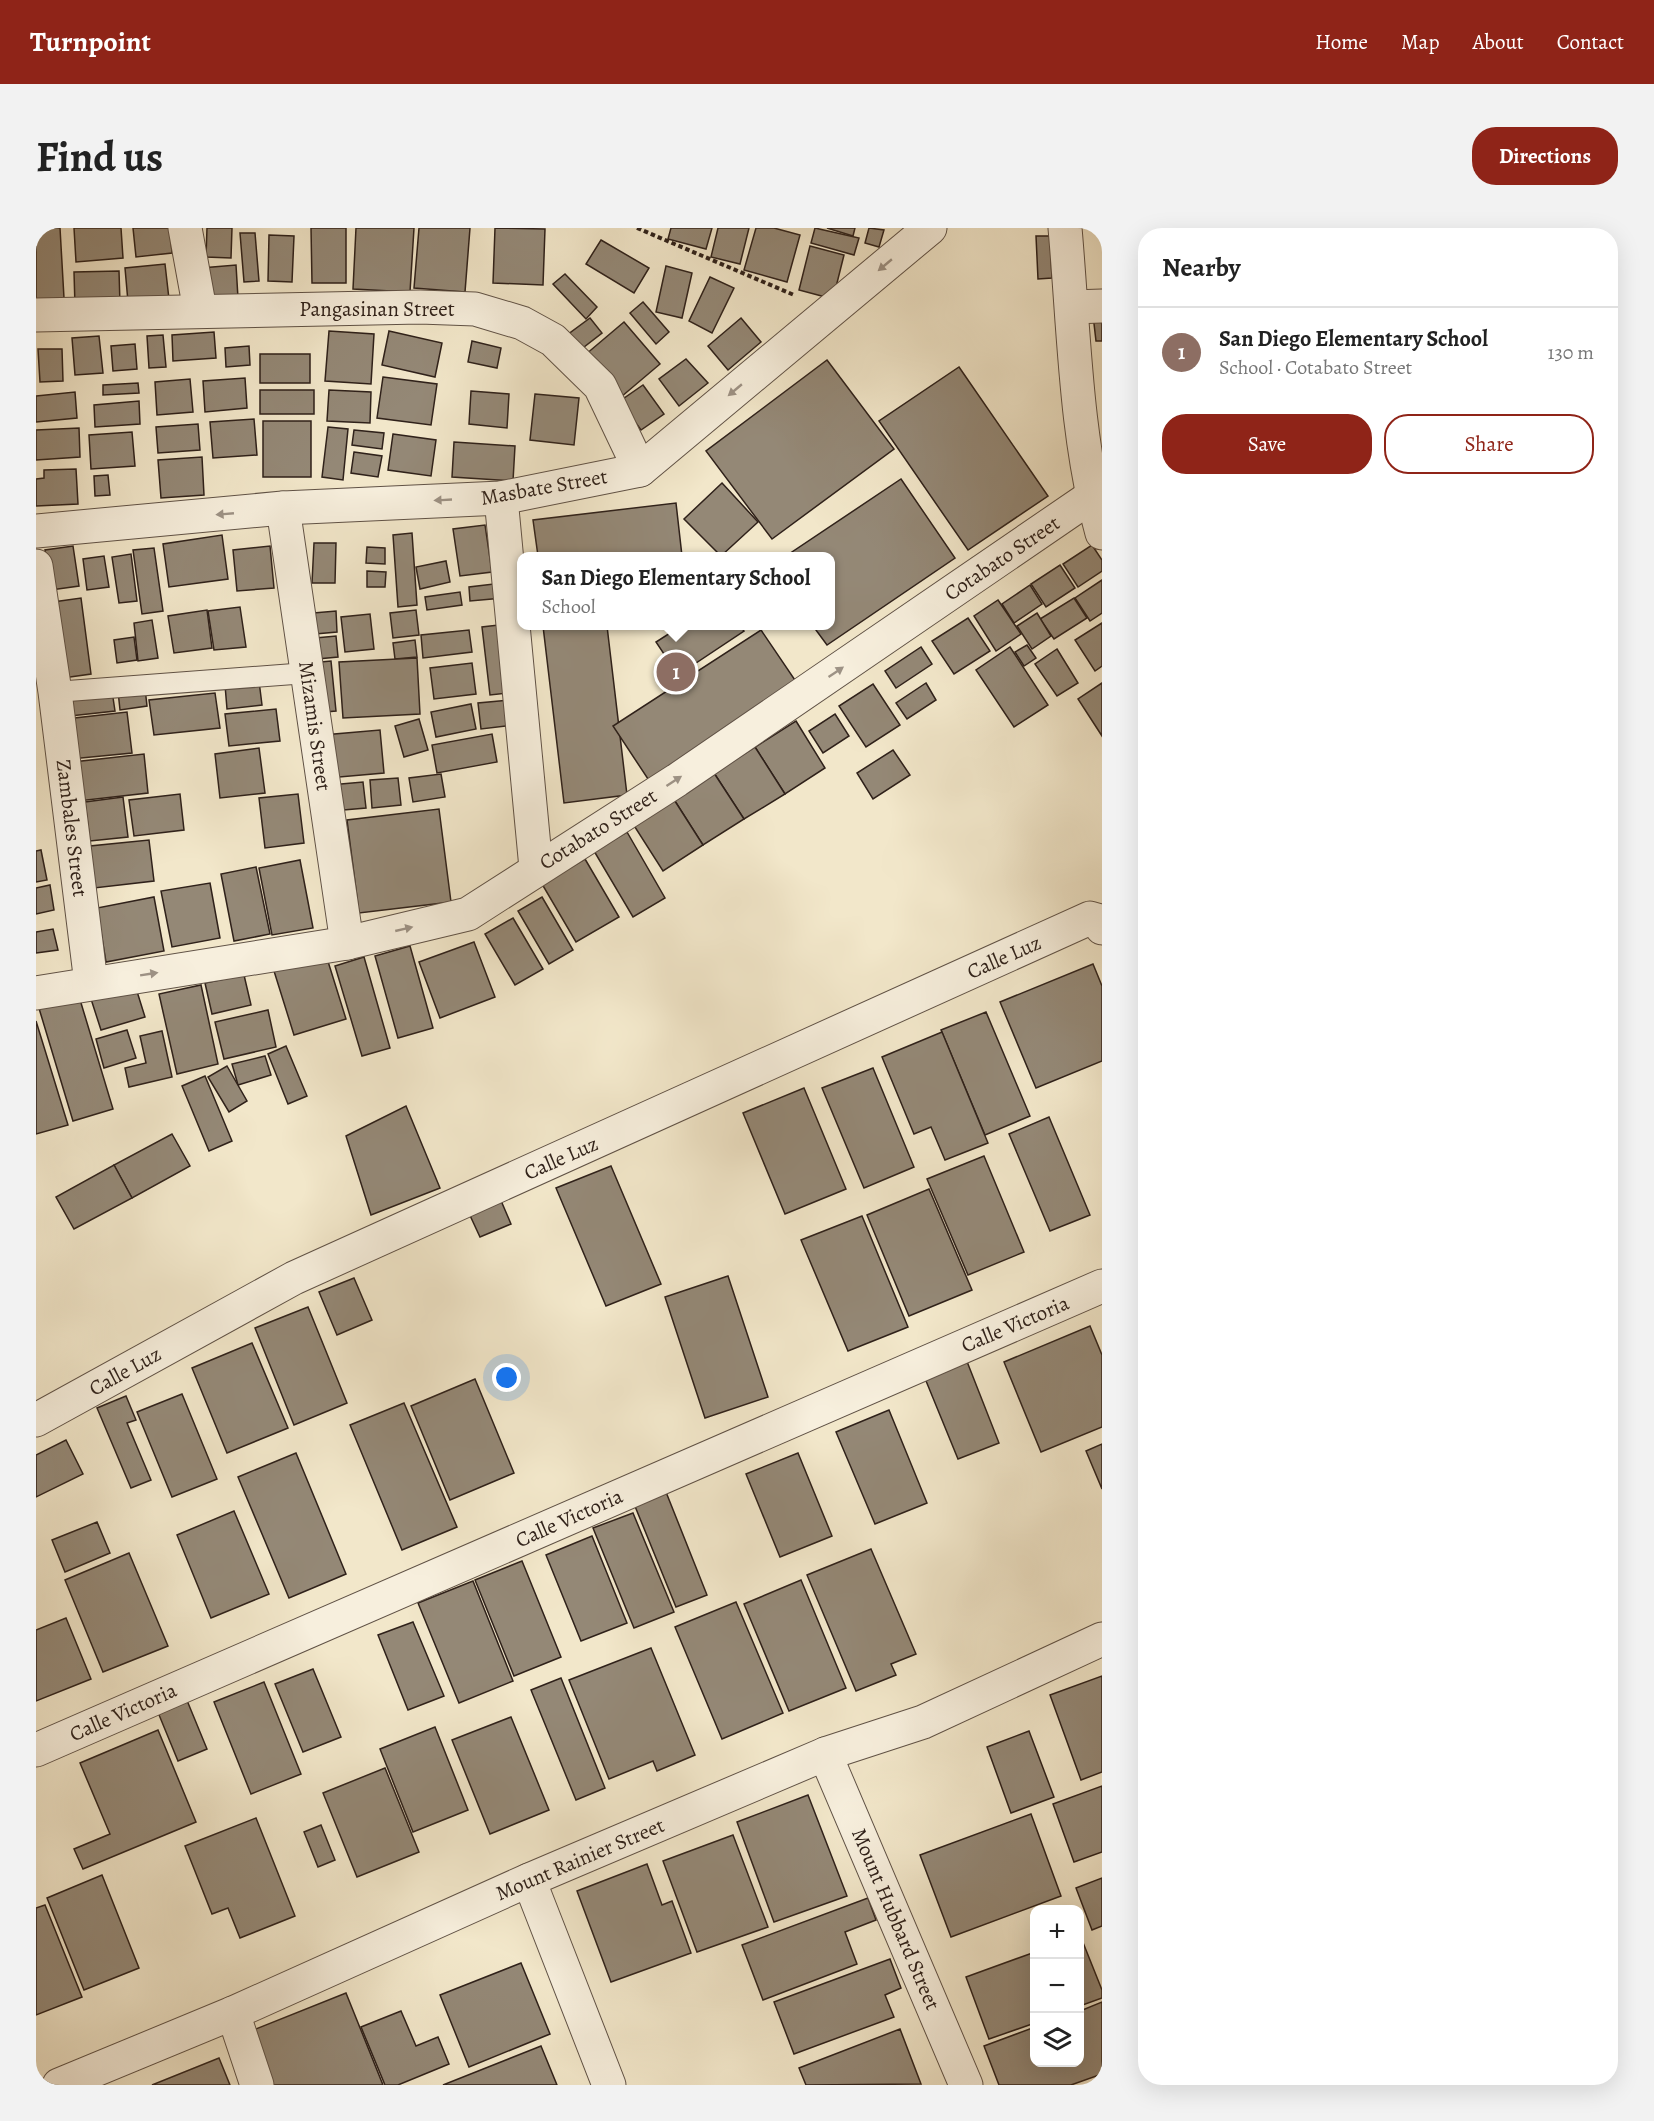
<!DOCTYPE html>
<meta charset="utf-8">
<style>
body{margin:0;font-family:Alegreya,serif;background:#f2f2f2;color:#222}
.controls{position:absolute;right:18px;bottom:18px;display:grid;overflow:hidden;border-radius:12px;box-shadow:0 6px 24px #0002}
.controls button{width:54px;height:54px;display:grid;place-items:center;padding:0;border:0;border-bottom:2px solid #e0e0e0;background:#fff;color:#222;font:30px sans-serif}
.you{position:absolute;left:471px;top:1150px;width:21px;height:21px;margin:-15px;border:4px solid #fff;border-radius:50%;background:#1a73e8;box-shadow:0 0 0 9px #1a73e833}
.badge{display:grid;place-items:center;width:39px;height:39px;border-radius:50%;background:#8f2418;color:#fff;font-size:20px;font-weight:700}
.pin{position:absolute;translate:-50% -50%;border:3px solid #fff;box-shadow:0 2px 6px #0006}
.popup{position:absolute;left:481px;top:324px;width:318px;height:78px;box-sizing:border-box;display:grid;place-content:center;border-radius:12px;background:#fff;filter:drop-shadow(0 2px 4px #0005);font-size:20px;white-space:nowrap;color:#767676}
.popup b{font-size:22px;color:#222}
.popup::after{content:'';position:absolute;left:50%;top:100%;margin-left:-12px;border:12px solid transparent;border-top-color:#fff}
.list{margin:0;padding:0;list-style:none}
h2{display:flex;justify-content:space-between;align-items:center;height:78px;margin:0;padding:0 24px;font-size:26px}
h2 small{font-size:20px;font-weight:400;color:#767676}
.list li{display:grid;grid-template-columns:39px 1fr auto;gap:18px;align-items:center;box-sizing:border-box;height:90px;padding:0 24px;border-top:2px solid #e0e0e0}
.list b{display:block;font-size:22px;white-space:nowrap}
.list p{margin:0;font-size:20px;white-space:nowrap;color:#767676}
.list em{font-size:20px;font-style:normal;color:#767676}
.actions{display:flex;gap:12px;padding:18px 24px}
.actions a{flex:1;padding:14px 0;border:2px solid #8f2418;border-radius:24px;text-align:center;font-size:21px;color:#8f2418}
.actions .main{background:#8f2418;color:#fff}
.icon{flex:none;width:33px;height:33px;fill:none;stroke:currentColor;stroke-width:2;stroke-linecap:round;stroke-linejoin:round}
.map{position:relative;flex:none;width:1066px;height:1857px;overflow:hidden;border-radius:24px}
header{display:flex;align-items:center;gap:36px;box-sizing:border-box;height:84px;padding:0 30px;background:#8f2418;color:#fff}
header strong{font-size:28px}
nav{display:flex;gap:33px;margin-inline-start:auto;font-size:21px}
.intro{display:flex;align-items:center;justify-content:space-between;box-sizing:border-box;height:144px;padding:0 36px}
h1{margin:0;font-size:42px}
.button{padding:15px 27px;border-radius:24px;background:#8f2418;color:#fff;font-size:21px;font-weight:700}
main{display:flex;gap:36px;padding:0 36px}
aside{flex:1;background:#fff;border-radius:24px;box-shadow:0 6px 24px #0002}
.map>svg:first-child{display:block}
</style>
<header>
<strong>Turnpoint</strong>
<nav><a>Home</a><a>Map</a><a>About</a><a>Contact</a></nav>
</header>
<div class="intro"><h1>Find us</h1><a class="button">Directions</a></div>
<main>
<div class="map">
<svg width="1066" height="1857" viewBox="0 0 1066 1857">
<rect width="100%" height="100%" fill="#f2e7ca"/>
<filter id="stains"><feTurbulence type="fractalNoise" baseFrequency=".00333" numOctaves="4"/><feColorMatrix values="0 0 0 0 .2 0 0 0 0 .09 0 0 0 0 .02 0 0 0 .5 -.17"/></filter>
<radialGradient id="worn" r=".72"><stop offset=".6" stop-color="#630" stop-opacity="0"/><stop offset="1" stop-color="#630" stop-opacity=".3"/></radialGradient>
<g fill="#948876" stroke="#2f211a" stroke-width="1.5">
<path d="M0 0H24L28 70 0 72Z"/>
<path d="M38 0H85L87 30 40 34Z"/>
<path d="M97 0H134L136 25 100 29Z"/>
<path d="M171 0H196L195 30 170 29Z"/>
<path d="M275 0H310V55H276Z"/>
<path d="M320 0H378L374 64 317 61Z"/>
<path d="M383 0H434L429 64 378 60Z"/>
<path d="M459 0 509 1 507 57 457 55Z"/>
<path d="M635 0H676L670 21 632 11Z"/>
<path d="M682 0H713L704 36 675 29Z"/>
<path d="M720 0H738L764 7 751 54 708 42Z"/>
<path d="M779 0 823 10 818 27 775 15Z"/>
<path d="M791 0H819L817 8Z"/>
<path d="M833 0 848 2 843 19 829 15Z"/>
<path d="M204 5H219L223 53 208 54Z"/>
<path d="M233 7 258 8 256 54 232 53Z"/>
<path d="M1000 8H1014L1016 50 1002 51Z"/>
<path d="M565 12 613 40 598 65 550 36Z"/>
<path d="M774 18 808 27 797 71 763 62Z"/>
<path d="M129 36 133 71 92 74 89 40Z"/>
<path d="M200 37 202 70 167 72 165 40Z"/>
<path d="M630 38 656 45 646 90 620 84Z"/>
<path d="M83 43 84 76 39 78 38 44Z"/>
<path d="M529 46 561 79 550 91 517 56Z"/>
<path d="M674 49 698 60 676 105 653 93Z"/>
<path d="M607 74 633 104 620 116 594 85Z"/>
<path d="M1066 86V113H1060L1057 87Z"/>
<path d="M554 90 566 105 539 126 527 110Z"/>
<path d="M705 90 725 114 692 142 672 118Z"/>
<path d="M588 94 624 136 585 169 549 127Z"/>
<path d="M293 103 338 106 335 156 289 153Z"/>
<path d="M353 103 406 115 399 149 346 137Z"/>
<path d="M178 104 180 130 137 133 136 107Z"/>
<path d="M127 107 130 139 113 140 111 108Z"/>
<path d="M63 108 67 145 39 147 36 110Z"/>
<path d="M436 113 465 120 461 140 432 134Z"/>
<path d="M99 116 101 141 77 143 75 118Z"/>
<path d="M213 118 214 137 190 139 189 120Z"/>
<path d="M2 121H26L27 153 4 154Z"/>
<rect x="224" y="126" width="50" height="29"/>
<path d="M650 131 672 155 643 178 623 151Z"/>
<path d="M791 132 858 221 736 311 670 223Z"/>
<path d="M923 139 1012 268 932 322 843 193Z"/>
<path d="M347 149 401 156 395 197 341 190Z"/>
<path d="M209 150 211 180 169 184 167 153Z"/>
<path d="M154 151 157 184 121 187 119 154Z"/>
<path d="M102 155 103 165 67 167V157Z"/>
<path d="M607 157 628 186 605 202 584 173Z"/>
<rect x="224" y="162" width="54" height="24"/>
<path d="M293 162 335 164 334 195 291 193Z"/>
<path d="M435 163 473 166 471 200 433 196Z"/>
<path d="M39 164 41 190 0 194V168Z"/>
<path d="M499 166 543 170 538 217 494 212Z"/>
<path d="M103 173 104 196 59 199 58 177Z"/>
<path d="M218 191 221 227 177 230 174 194Z"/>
<rect x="227" y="193" width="48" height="56"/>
<path d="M162 196 164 222 122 225 120 199Z"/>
<path d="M292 199 312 201 307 252 286 249Z"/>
<path d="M43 200 44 229 0 232V202Z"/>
<path d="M318 202 348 205 346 221 316 217Z"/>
<path d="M96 204 99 238 55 241 53 207Z"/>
<path d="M357 206 400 212 395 248 352 242Z"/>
<path d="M418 214 479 218 477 253 416 249Z"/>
<path d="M318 224 346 228 342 249 315 245Z"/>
<path d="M166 229 168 267 125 270 122 232Z"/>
<path d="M40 241 42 276 0 278V251L8 250V242Z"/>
<path d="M72 247 74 267 59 268 58 248Z"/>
<path d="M865 251 919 330 791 417 777 398H795V328H750Z"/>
<path d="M686 255 722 294 685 328 648 291Z"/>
<path d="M640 275 646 328H502L497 292Z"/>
<path d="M449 297 456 344 424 348 417 301Z"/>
<path d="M376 305 381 377 362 379 357 307Z"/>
<path d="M186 307 192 351 133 359 127 316Z"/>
<path d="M278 315H300L299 355H276Z"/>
<path d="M1056 317 1066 332V343L1042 359 1027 336Z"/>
<path d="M37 318 43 358 15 362 9 322Z"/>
<path d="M234 318 238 360 201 363 197 322Z"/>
<path d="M331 319 349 320V336L330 335Z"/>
<path d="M118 320 127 383 106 386 97 322Z"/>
<path d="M95 326 101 373 83 375 76 329Z"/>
<path d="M68 328 73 359 51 362 47 331Z"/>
<path d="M410 333 414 354 384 361 380 339Z"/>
<path d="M1024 337 1039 360 1010 379 995 356Z"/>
<path d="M331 343 350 344 349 359H331Z"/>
<path d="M1066 352V385L1054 393 1039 370Z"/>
<path d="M466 355 467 370 434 373 433 359Z"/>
<path d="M994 357 1006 376 978 395 966 376Z"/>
<path d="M424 364 426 377 391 382 389 369Z"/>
<path d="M45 370 55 446 20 451 10 375Z"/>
<path d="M1038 370 1051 390 1018 411 1004 391Z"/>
<path d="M962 372 985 406 960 423 938 388Z"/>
<path d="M204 379 210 419 178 422 172 383Z"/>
<path d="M171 382 176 420 138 425 132 388Z"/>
<path d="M380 382 383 407 357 410 354 385Z"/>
<path d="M300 383 301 404 268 407 266 386Z"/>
<path d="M1001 385 1015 408 996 421 981 398Z"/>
<path d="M334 386 338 421 309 424 305 389Z"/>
<path d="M932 390 954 423 918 446 896 413Z"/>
<path d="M116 392 122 430 102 433 98 395Z"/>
<path d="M1066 395V438L1059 443 1039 412Z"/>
<path d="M471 396 480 464 454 467 446 399Z"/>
<path d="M507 398H571L591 567 528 575Z"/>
<path d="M645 398H704L708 403 642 447 620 414Z"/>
<path d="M433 402 436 424 387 430 385 407Z"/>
<path d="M725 402 763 458 614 554 577 498Z"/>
<path d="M300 408 302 429 271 432 269 411Z"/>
<path d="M98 409 101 432 81 435 78 412Z"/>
<path d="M379 412 381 429 359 431 357 415Z"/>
<path d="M991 417 1000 430 988 438 979 424Z"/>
<path d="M885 419 896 436 860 460 849 443Z"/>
<path d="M974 419 1012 477 978 499 940 442Z"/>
<path d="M1021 421 1042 455 1021 468 999 436Z"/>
<path d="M381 430 384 486 307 490 303 434Z"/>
<path d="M295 433 300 483 278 485 274 435Z"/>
<path d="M436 435 440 466 398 471 394 440Z"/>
<path d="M223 453 226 477 191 481 189 457Z"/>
<path d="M890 455 900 472 871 491 860 475Z"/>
<path d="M1066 455V508L1042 471Z"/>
<path d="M837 456 864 497 830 519 803 478Z"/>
<path d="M109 460 111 478 84 482 82 463Z"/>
<path d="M76 463 79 483 25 489 22 468Z"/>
<path d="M179 465 184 500 118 507 113 472Z"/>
<path d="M475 472 478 497 445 501 442 475Z"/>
<path d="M435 476 440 501 400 509 395 484Z"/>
<path d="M240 481 244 513 193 518 189 486Z"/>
<path d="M91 484 96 525 35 531 30 491Z"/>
<path d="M799 486 813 508 787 525 773 503Z"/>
<path d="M383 491 392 522 368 529 359 498Z"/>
<path d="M760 493 789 540 749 566 719 519Z"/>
<path d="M344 502 348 545 292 550 287 507Z"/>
<path d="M456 506 461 534 401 545 396 517Z"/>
<path d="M719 519 749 566 708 591 678 545Z"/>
<path d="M223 520 229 565 184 570 179 526Z"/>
<path d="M857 522 874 547 837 571 821 545Z"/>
<path d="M108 526 112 565 42 573 37 534Z"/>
<path d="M678 545 708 591 667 617 637 570Z"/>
<path d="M405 546 409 569 377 574 373 550Z"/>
<path d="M362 550 365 577 336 580 334 552Z"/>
<path d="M327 554 330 580 296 583 294 557Z"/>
<path d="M144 566 148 602 98 608 93 572Z"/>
<path d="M262 566 268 615 229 620 223 570Z"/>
<path d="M87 569 92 609 54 613 49 574Z"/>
<path d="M637 570 667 617 627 643 597 596Z"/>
<path d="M403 581 415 674 323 685 311 592Z"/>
<path d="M591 604 629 670 597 689 558 623Z"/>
<path d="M113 612 118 653 58 660 54 618Z"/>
<path d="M5 622 11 652 0 654V623Z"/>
<path d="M549 631 583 689 540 714 506 656Z"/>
<path d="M264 632 277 700 236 707 223 640Z"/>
<path d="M220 639 234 706 198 713 185 646Z"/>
<path d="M174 655 184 710 136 719 125 663Z"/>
<path d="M14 657 18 682 0 686V660Z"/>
<path d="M118 669 128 723 70 734 61 680Z"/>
<path d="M506 669 537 722 513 736 482 683Z"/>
<path d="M477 690 507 741 479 757 449 706Z"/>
<path d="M17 701 22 722 0 725V704Z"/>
<path d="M438 714 459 769 404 790 383 734Z"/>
<path d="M374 718 397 800 362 810 339 728Z"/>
<path d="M290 727 310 791 258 807 238 743Z"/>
<path d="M328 729 354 820 326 828 299 738Z"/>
<path d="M1057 736 1066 758V833L1000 860 964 774Z"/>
<path d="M208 747 215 777 176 786 169 755Z"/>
<path d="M99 757 109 789 65 802 55 771Z"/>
<path d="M165 757 182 836 141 846 123 766Z"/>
<path d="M42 765 77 881 37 893 2 777Z"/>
<path d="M232 782 240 819 188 831 179 794Z"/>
<path d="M950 784 994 888 949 907 905 802Z"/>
<path d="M0 793 32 897 0 906Z"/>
<path d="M91 802 100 830 68 840 60 811Z"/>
<path d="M126 803 136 849 93 859 89 840 110 835 104 808Z"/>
<path d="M906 804 952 915 909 932 895 899 878 906 846 829Z"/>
<path d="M250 818 271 868 252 876 232 826Z"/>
<path d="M229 828 235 847 202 857 196 836Z"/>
<path d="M191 838 211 873 193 884 172 849Z"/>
<path d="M837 840 878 939 828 960 786 860Z"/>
<path d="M169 848 196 913 173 923 146 858Z"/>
<path d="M768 860 810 961 749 986 707 885Z"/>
<path d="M370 878 404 960 335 987 310 908Z"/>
<path d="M1013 889 1054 987 1014 1003 973 906Z"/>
<path d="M136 906 154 938 96 970 78 937Z"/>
<path d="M948 928 988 1024 932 1047 891 951Z"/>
<path d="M78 937 96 970 38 1001 20 969Z"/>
<path d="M575 938 625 1056 570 1078 520 960Z"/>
<path d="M893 961 936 1062 873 1088 831 987Z"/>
<path d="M463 968 475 996 444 1009 431 981Z"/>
<path d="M826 988 872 1099 812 1123 765 1012Z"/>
<path d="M692 1048 732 1169 669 1190 629 1069Z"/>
<path d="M318 1050 336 1092 301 1107 283 1064Z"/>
<path d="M272 1079 311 1175 258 1197 219 1100Z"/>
<path d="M1054 1098 1066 1127V1199L1005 1224 968 1134Z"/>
<path d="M216 1115 252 1200 191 1225 156 1140Z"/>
<path d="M930 1131 963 1215 922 1231 888 1148Z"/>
<path d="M439 1151 478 1245 414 1272 375 1178Z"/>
<path d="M146 1166 181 1251 136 1269 101 1184Z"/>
<path d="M90 1168 100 1192 91 1195 115 1252 95 1260 61 1180Z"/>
<path d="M368 1175 421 1299 366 1322 314 1197Z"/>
<path d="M853 1182 891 1275 839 1296 800 1204Z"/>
<path d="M30 1212 47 1246 0 1269V1227Z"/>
<path d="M1066 1216V1261L1050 1223Z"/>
<path d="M260 1225 310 1346 253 1370 202 1249Z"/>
<path d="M762 1225 796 1308 744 1329 710 1246Z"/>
<path d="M626 1254 671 1367 640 1379 594 1266Z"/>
<path d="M198 1283 233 1366 175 1390 141 1307Z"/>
<path d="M597 1285 638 1384 598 1400 557 1300Z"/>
<path d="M61 1294 74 1325 29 1344 16 1312Z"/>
<path d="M556 1308 591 1395 545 1413 510 1327Z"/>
<path d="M835 1321 880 1426 855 1436 860 1447 820 1463 771 1347Z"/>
<path d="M93 1325 132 1418 67 1444 29 1352Z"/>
<path d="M486 1333 525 1429 478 1448 439 1352Z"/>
<path d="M765 1352 810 1460 753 1483 708 1376Z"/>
<path d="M437 1353 477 1453 423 1475 382 1375Z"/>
<path d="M700 1374 747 1485 686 1511 639 1399Z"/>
<path d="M30 1390 55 1451 0 1473V1402Z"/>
<path d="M377 1394 408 1468 372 1482 342 1407Z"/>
<path d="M615 1420 659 1527 621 1543 617 1533 573 1551 533 1452Z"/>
<path d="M277 1441 305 1509 267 1524 239 1456Z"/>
<path d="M1066 1448V1544L1045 1552 1014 1467Z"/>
<path d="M525 1450 569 1560 540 1572 495 1462Z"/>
<path d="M228 1454 265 1546 215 1566 178 1474Z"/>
<path d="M150 1470 171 1521 142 1533 121 1482Z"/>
<path d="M475 1489 513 1582 454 1606 416 1512Z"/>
<path d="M399 1499 432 1582 377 1604 344 1521Z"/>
<path d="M122 1502 160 1594 47 1641 38 1621 74 1606 44 1535Z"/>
<path d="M993 1503 1018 1569 975 1585 951 1519Z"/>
<path d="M349 1540 383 1624 321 1649 287 1565Z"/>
<path d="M1066 1558V1624L1038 1634 1017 1576Z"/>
<path d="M772 1567 811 1668 738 1694 701 1594Z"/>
<path d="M995 1586 1025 1668 915 1709 884 1627Z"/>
<path d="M220 1590 259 1688 204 1710 192 1680 176 1686 149 1618Z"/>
<path d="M285 1597 299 1632 282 1639 268 1604Z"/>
<path d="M697 1607 732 1699 661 1724 627 1633Z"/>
<path d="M611 1636 626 1677 636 1673 655 1725 575 1754 541 1663Z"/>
<path d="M66 1647 103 1740 48 1762 11 1670Z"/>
<path d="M1066 1650V1698L1056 1702 1040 1660Z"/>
<path d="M832 1670 840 1692 809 1704 821 1736 727 1772 706 1717Z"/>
<path d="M9 1677 46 1769 0 1787V1680Z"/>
<path d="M1044 1707 1066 1762V1770L1044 1778Z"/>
<path d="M999 1724V1795L953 1811 930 1749Z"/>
<path d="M854 1731 865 1760 849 1767 858 1789 758 1826 738 1774Z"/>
<path d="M485 1735 514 1806 433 1839 404 1767Z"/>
<path d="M310 1765 347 1857H237L215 1803Z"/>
<path d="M1066 1774V1846L1035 1857H963L948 1818 999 1799V1834H1044V1783Z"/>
<path d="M365 1783 380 1818 402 1809 413 1836 362 1857H349L325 1799Z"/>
<path d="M864 1801 885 1856 770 1857 763 1840Z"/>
<path d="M505 1818 521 1857H407Z"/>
<path d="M183 1830 194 1857H116Z"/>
</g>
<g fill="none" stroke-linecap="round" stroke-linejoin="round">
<defs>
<path id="service" d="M19 464 271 445"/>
<g id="minor">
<path d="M149 0 164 82"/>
<path d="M1029 0C1038 101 1039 207 1066 305"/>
<path d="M1036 79 1066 78"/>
<path d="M0 87 384 79 439 81 486 95 517 112 564 158 604 242"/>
<path d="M465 270 500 640"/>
<path d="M247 280 311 715"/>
<path d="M0 303 247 280 465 270 604 242 894 0"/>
<path d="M0 338 19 464 55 755"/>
<path d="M0 765 311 715 432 686 641 552 1056 268"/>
<path d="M0 1192 258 1050 1054 690 1061 692 1066 700"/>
<path d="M0 1522 1066 1058"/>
<path d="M789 1526 930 1857"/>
<path d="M493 1652 573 1857"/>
<path d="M197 1785 221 1857"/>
<path d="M23 1857 197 1785 493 1652 789 1526 887 1494 1066 1411"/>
</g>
</defs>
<use href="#service" stroke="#605246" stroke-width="22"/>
<use href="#minor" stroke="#605246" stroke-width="35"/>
<path stroke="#2f211a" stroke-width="4" stroke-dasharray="4.5 3" stroke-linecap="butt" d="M601 0 758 67"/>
<use href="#service" stroke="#f7efdd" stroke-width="20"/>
<use href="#minor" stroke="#f7efdd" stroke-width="33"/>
</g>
<defs><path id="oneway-solid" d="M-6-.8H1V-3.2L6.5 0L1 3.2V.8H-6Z" transform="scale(1.5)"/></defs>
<g fill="#9d9285">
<use href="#oneway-solid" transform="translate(849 37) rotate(140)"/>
<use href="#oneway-solid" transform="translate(699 162) rotate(140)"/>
<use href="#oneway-solid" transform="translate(407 272) rotate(177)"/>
<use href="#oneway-solid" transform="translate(189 286) rotate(175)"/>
<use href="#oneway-solid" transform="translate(800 444) rotate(-34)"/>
<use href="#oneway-solid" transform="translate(638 553) rotate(-33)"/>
<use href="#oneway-solid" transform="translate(368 701) rotate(-13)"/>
<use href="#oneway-solid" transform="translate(113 746) rotate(-9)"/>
</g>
<g text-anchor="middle" stroke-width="4.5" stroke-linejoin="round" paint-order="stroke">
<g font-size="21" fill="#2f211a" stroke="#f7efdd">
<text x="341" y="88">Pangasinan Street</text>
<text transform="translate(508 259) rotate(-10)" y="7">Masbate Street</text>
<text transform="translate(966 330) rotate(-34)" y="7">Cotabato Street</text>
<text transform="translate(279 498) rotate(82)" y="7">Mizamis Street</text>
<text transform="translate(36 600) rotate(83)" y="7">Zambales Street</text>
<text transform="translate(562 601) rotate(-32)" y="7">Cotabato Street</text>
<text transform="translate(968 729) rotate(-24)" y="7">Calle Luz</text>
<text transform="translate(525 930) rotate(-24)" y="7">Calle Luz</text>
<text transform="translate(979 1096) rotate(-23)" y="7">Calle Victoria</text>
<text transform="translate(89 1143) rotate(-29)" y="7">Calle Luz</text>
<text transform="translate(533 1290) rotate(-24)" y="7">Calle Victoria</text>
<text transform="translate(87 1484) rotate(-24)" y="7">Calle Victoria</text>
<text transform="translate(544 1631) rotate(-23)" y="7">Mount Rainier Street</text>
<text transform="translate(860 1691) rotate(67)" y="7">Mount Hubbard Street</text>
</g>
</g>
<rect width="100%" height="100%" filter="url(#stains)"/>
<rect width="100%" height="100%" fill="url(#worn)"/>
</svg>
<div class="controls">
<button>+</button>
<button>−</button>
<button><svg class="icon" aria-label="layers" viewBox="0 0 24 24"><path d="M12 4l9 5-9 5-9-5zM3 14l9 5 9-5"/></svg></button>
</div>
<div class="you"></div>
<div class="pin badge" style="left:640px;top:444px;background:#8d6e63">1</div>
<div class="popup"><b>San Diego Elementary School</b>School</div>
</div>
<aside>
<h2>Nearby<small></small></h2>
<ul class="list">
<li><span class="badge" style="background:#8d6e63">1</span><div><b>San Diego Elementary School</b><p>School · Cotabato Street</p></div><em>130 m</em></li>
</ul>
<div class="actions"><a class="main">Save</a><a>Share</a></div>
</aside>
</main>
